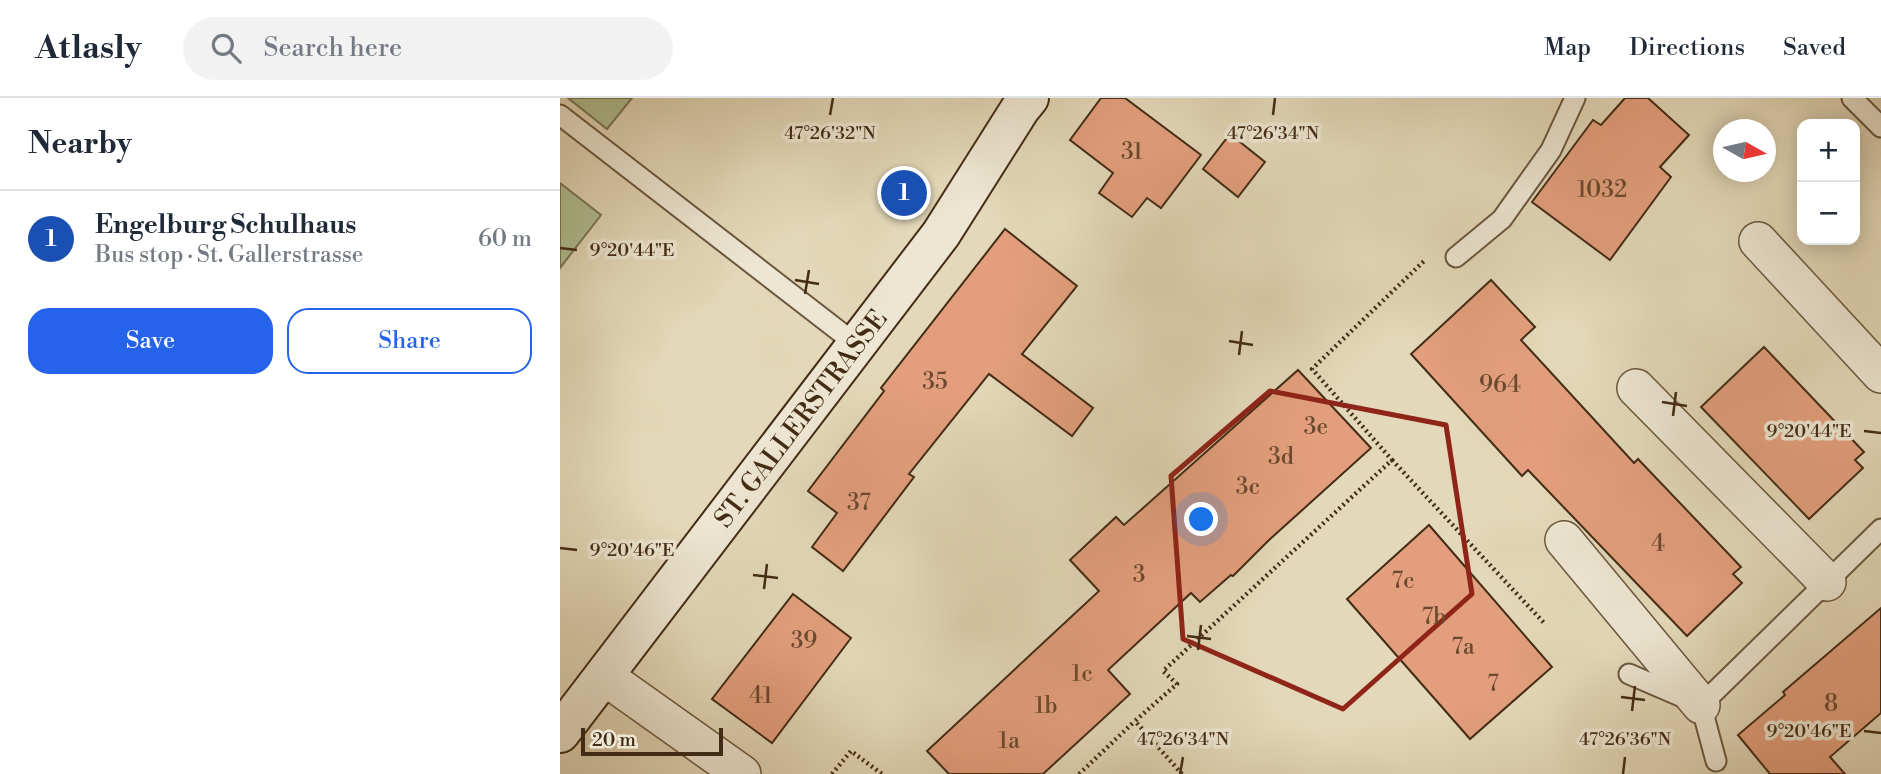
<!DOCTYPE html>
<meta charset="utf-8">
<style>
body{margin:0;font-family:"Libre Bodoni",serif;background:#f2f2f3;color:#1f2937}
.controls{position:absolute;right:21px;top:21px;display:grid;overflow:hidden;border-radius:14px;box-shadow:0 4px 18px #0003}
.controls button{width:63px;height:63px;display:grid;place-items:center;padding:0;border:0;border-bottom:2px solid #e0e1e3;background:#fff;color:#1f2937;font:35px sans-serif}
.compass{position:absolute;left:1153px;top:21px;width:63px;height:63px;border-radius:50%;background:#fff;box-shadow:0 4px 18px #0003;rotate:98deg}
.scale{position:absolute;left:21px;bottom:18px;width:142px;box-sizing:border-box;padding-left:7px;border:4px solid #432c15;border-top:0;font-size:19px;line-height:24px;white-space:nowrap;color:#432c15;-webkit-text-stroke:5px #ede6d2;paint-order:stroke}
.you{position:absolute;left:642px;top:422px;width:24px;height:24px;margin:-18px;border:5px solid #fff;border-radius:50%;background:#1a73e8;box-shadow:0 0 0 10px #1a73e833}
.badge{display:grid;place-items:center;width:46px;height:46px;border-radius:50%;background:#2563eb;color:#fff;font-size:23px;font-weight:700}
.pin{position:absolute;translate:-50% -50%;border:4px solid #fff;box-shadow:0 2px 7px #0006}
.list{margin:0;padding:0;list-style:none}
h2{display:flex;justify-content:space-between;align-items:center;height:91px;margin:0;padding:0 28px;font-size:30px}
h2 small{font-size:23px;font-weight:400;color:#747a83}
.list li{display:grid;grid-template-columns:46px 1fr auto;gap:21px;align-items:center;box-sizing:border-box;height:98px;padding:0 28px;border-top:2px solid #e0e1e3}
.list b{display:block;font-size:26px;white-space:nowrap}
.list p{margin:0;font-size:23px;white-space:nowrap;color:#747a83}
.list em{font-size:23px;font-style:normal;color:#747a83}
.actions{display:flex;gap:14px;padding:21px 28px}
.actions a{flex:1;padding:16px 0;border:2px solid #2563eb;border-radius:21px;text-align:center;font-size:24px;color:#2563eb}
.actions .main{background:#2563eb;color:#fff}
.icon{flex:none;width:38px;height:38px;fill:none;stroke:currentColor;stroke-width:2;stroke-linecap:round;stroke-linejoin:round}
.map{position:relative;flex:none;width:1321px;height:676px;overflow:hidden}
header{display:flex;align-items:center;gap:42px;box-sizing:border-box;height:98px;padding:0 35px;background:#fff;border-bottom:2px solid #e0e1e3}
header strong{font-size:33px}
nav{display:flex;gap:38px;margin-inline-start:auto;font-size:24px}
.search{width:490px;height:63px;background:#f2f2f3;display:flex;align-items:center;gap:18px;box-sizing:border-box;padding:0 24px;border-radius:38px;color:#747a83;font-size:26px}
main{display:flex}
aside{flex:1;background:#fff}
.map>svg:first-child{display:block}
</style>
<header>
<strong>Atlasly</strong>
<div class="search"><svg class="icon" aria-label="search" viewBox="0 0 24 24"><circle cx="10" cy="10" r="6"/><path d="M15 15l6 6"/></svg>Search here</div>
<nav><a>Map</a><a>Directions</a><a>Saved</a></nav>
</header>
<main>
<aside>
<h2>Nearby<small></small></h2>
<ul class="list">
<li><span class="badge" style="background:#1a4fb4">1</span><div><b>Engelburg Schulhaus</b><p>Bus stop · St. Gallerstrasse</p></div><em>60 m</em></li>
</ul>
<div class="actions"><a class="main">Save</a><a>Share</a></div>
</aside>
<div class="map">
<svg width="1321" height="676" viewBox="0 0 1321 676">
<rect width="100%" height="100%" fill="#e3d8b9"/>
<filter id="stains"><feTurbulence type="fractalNoise" baseFrequency=".00286" numOctaves="4"/><feColorMatrix values="0 0 0 0 .2 0 0 0 0 .09 0 0 0 0 .02 0 0 0 .5 -.17"/></filter>
<radialGradient id="worn" r=".72"><stop offset=".6" stop-color="#630" stop-opacity="0"/><stop offset="1" stop-color="#630" stop-opacity=".3"/></radialGradient>
<g fill="#b0bf91" stroke="#7a7653" stroke-width="2">
<path d="M8 0H72L47 31Z"/>
<path d="M0 85 41 117 0 170Z"/>
</g>
<g fill="#e39f7d" stroke="#432c15" stroke-width="2">
<path d="M541 0H565L641 57 601 110 587 100 572 119 539 95 553 75 510 42Z"/>
<path d="M1065 0H1088L1129 37 1100 69 1111 79 1050 162 972 104 1033 22 1041 27Z"/>
<path d="M670 36 705 64 678 99 643 71Z"/>
<path d="M445 131 517 188 462 256 533 310 512 338 429 276 349 376 354 379 283 473 252 449 277 415 248 393 324 293 321 290Z"/>
<path d="M931 182 975 229 961 242 1074 365 1078 361 1181 469 1173 476 1182 485 1127 538 968 372 962 378 851 256Z"/>
<path d="M1204 249 1304 354 1295 362 1303 370 1249 421 1141 309Z"/>
<path d="M738 272 811 350 708 443 673 478 671 477 640 504 631 495 548 572 570 596 483 676H389L367 653 539 493 510 462 556 419 564 427Z"/>
<path d="M869 427 992 569 910 641 787 501Z"/>
<path d="M233 496 291 540 212 645 152 601Z"/>
<path d="M1321 510V615L1270 659 1285 676H1210L1178 637 1225 597 1223 594Z"/>
</g>
<g fill="none" stroke-linecap="round" stroke-linejoin="round">
<defs>
<g id="lane">
<path d="M1292 0 1321 29"/>
<path d="M0 17 297 247"/>
<path d="M896 159 942 121 991 52 1015 0"/>
<path d="M1069 576 1141 607 1321 431"/>
<path d="M1141 607 1156 663"/>
</g>
<g id="street">
<path d="M1198 143 1321 276"/>
<path d="M1076 290 1267 484"/>
<path d="M1004 442 1141 607"/>
<path d="M44 578 182 676"/>
</g>
<g id="secondary">
<path id="s1" d="M0 635 381 136 460 11 469 0"/>
</g>
</defs>
<use href="#lane" stroke="#6b573e" stroke-width="23"/>
<use href="#street" stroke="#6b573e" stroke-width="40"/>
<use href="#secondary" stroke="#432c15" stroke-width="42"/>
<g stroke="#432c15" stroke-width="4.5" stroke-dasharray="2 3.5" stroke-linecap="butt">
<path d="M832 362 985 526"/>
<path d="M272 676 291 653 322 676"/>
<path d="M519 676 575 623"/>
<path d="M622 676 575 623 617 586 603 573 832 362 752 271 864 163"/>
</g>
<use href="#lane" stroke="#ede6d2" stroke-width="19"/>
<use href="#street" stroke="#ede6d2" stroke-width="37"/>
<use href="#secondary" stroke="#ede6d2" stroke-width="38"/>
</g>
<path fill="none" stroke="#8f2418" stroke-width="5" stroke-linejoin="round" d="M710 293 886 327 912 496 783 611 623 541 611 378Z"/>
<path fill="none" stroke="#432c15" stroke-width="2.5" d="M270 17 273 0M713 17 715 0M0 150 17 152M235 182 259 186M245 196 249 172M669 243 693 247M679 257 682 233M1102 304 1127 308M1113 318 1116 294M1304 333 1321 335M0 450 17 452M193 477 218 480M204 491 207 466M627 538 651 541M638 552 641 527M1061 599 1085 602M1072 613 1075 588M1304 633 1321 635M620 676 623 659M1063 676 1065 659"/>
<g text-anchor="middle" stroke-width="7" stroke-linejoin="round" paint-order="stroke">
<g font-size="23" fill="#6b492f">
<text x="572" y="61">31</text>
<text x="1042" y="99">1032</text>
<text x="375" y="291">35</text>
<text x="940" y="294">964</text>
<text x="756" y="336">3e</text>
<text x="721" y="366">3d</text>
<text x="688" y="396">3c</text>
<text x="299" y="412">37</text>
<text x="1098" y="453">4</text>
<text x="579" y="484">3</text>
<text x="843" y="490">7c</text>
<text x="874" y="526">7b</text>
<text x="244" y="550">39</text>
<text x="903" y="556">7a</text>
<text x="522" y="583">1c</text>
<text x="933" y="593">7</text>
<text x="201" y="605">41</text>
<text x="1271" y="613">8</text>
<text x="486" y="615">1b</text>
<text x="449" y="650">1a</text>
</g>
<g font-size="26" fill="#432c15" stroke="#ede6d2">
<text dy="9" stroke="none"><textPath href="#s1" startOffset="396">ST. GALLERSTRASSE</textPath></text>
</g>
</g>
<g font-size="18" text-anchor="middle" fill="#432c15" stroke="#ede6d2" stroke-width="7" stroke-linejoin="round" paint-order="stroke">
<text x="270" y="41">47°26'32"N</text>
<text x="713" y="41">47°26'34"N</text>
<text x="72" y="158">9°20'44"E</text>
<text x="1249" y="339">9°20'44"E</text>
<text x="72" y="458">9°20'46"E</text>
<text x="1249" y="639">9°20'46"E</text>
<text x="623" y="647">47°26'34"N</text>
<text x="1065" y="647">47°26'36"N</text>
</g>
<rect width="100%" height="100%" filter="url(#stains)"/>
<rect width="100%" height="100%" fill="url(#worn)"/>
</svg>
<div class="controls">
<button>+</button>
<button>−</button>
</div>
<svg class="compass" viewBox="-18 -18 36 36"><path d="M0-13l5 13h-10z" fill="#e53935"/><path d="M0 13l5-13h-10z" fill="#747a83"/></svg>
<div class="scale">20 m</div>
<div class="you"></div>
<div class="pin badge" style="left:344px;top:95px;background:#1a4fb4">1</div>
</div>
</main>
